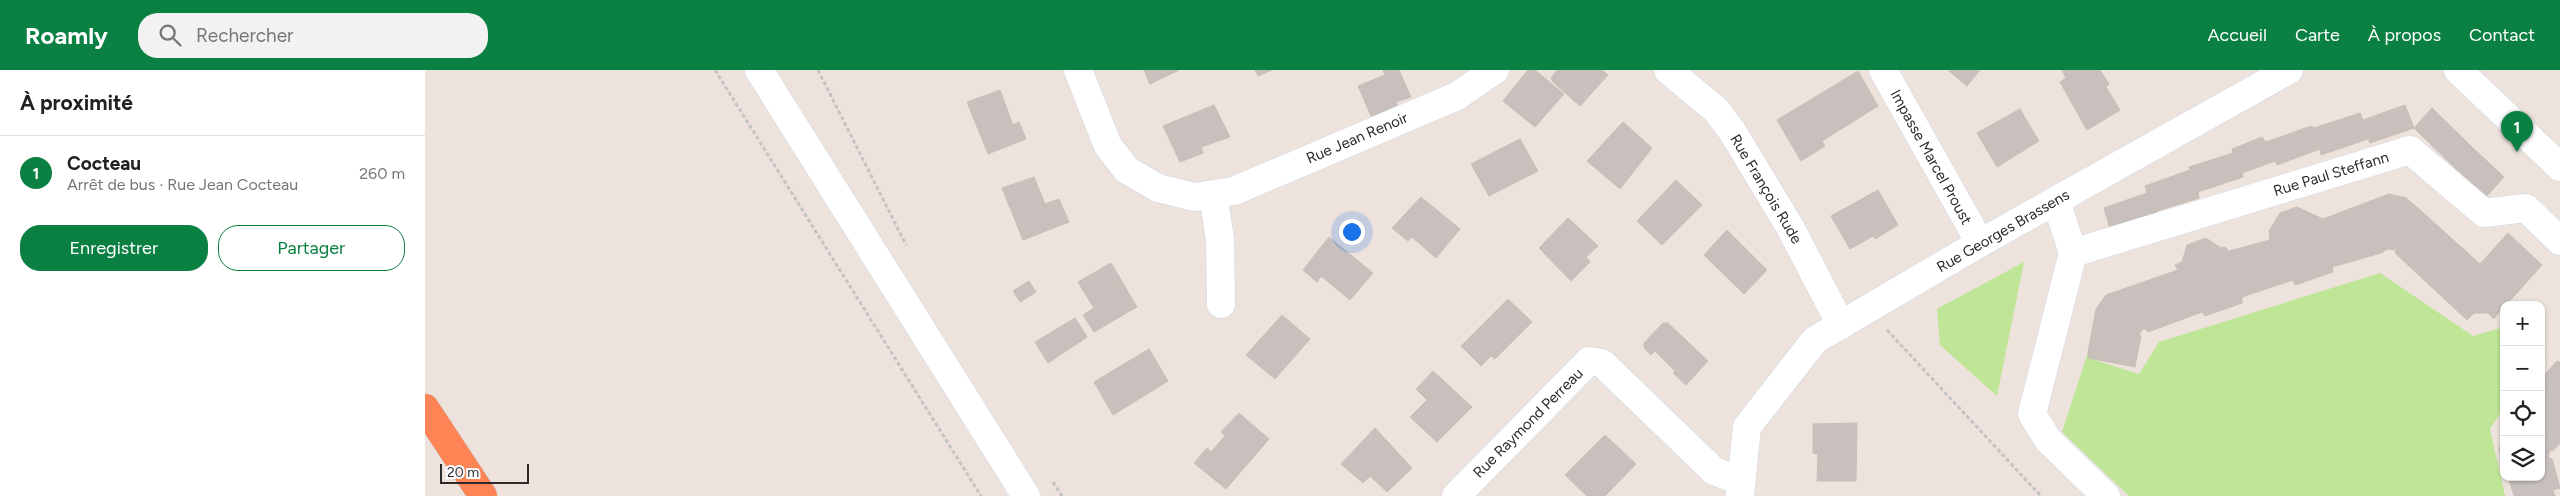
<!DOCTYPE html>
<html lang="fr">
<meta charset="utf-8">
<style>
body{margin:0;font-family:Figtree,sans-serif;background:#f2f2f2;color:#222}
.controls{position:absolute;right:15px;bottom:15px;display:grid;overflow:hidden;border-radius:10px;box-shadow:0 1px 4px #0004}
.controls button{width:45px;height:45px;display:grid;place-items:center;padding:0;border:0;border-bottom:1px solid #e0e0e0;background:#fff;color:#222;font:25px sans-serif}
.scale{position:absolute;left:15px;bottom:12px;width:89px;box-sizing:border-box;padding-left:5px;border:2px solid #2b2b2b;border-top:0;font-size:14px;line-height:18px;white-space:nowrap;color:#2b2b2b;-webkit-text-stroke:4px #fff;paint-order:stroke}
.you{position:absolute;left:926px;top:161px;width:18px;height:18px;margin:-12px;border:4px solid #fff;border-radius:50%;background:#1a73e8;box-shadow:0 0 0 8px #1a73e833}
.badge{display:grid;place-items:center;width:32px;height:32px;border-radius:50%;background:#0b8043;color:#fff;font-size:16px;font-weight:700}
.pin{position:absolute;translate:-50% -41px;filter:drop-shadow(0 1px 2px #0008)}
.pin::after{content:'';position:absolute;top:26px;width:18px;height:15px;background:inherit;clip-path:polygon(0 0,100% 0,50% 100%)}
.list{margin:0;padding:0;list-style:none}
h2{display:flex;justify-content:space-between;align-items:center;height:65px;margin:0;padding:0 20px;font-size:21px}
h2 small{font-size:16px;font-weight:400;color:#767676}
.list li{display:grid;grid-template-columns:32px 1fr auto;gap:15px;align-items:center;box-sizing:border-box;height:75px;padding:0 20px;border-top:1px solid #e0e0e0}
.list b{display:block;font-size:19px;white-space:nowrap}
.list p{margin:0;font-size:16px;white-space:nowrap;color:#767676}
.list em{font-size:16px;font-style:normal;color:#767676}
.actions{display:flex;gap:10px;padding:15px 20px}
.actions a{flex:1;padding:11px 0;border:1px solid #0b8043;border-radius:20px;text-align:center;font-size:18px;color:#0b8043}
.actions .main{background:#0b8043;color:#fff}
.icon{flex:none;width:28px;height:28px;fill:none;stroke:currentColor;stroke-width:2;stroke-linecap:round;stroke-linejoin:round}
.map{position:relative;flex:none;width:2135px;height:426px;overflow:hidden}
header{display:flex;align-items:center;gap:30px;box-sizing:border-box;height:70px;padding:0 25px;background:#0b8043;color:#fff}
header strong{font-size:24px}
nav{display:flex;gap:28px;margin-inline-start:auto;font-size:18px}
.search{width:350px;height:45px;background:#f2f2f2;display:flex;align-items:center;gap:12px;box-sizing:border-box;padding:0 18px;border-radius:20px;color:#767676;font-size:19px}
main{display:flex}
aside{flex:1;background:#fff}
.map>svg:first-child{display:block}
</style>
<header>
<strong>Roamly</strong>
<div class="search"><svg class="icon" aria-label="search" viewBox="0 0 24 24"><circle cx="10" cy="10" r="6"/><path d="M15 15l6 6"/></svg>Rechercher</div>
<nav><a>Accueil</a><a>Carte</a><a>À propos</a><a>Contact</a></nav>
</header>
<main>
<aside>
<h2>À proximité<small></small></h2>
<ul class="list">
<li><span class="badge">1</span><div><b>Cocteau</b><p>Arrêt de bus · Rue Jean Cocteau</p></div><em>260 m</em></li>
</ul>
<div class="actions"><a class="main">Enregistrer</a><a>Partager</a></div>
</aside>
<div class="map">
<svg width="2135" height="426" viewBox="0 0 2135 426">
<rect width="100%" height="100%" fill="#ede3dc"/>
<g fill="#bee696">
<path d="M1599 192 1572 326 1515 275 1512 239Z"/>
<path d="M1955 203 2048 266 2079 257V337L2065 359 2080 426H1704L1637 362 1663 282V288L1714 304 1734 272Z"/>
</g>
<g fill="#c8c0bc" stroke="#c9bfb5">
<path d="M719 0H754L725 14Z"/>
<path d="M830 0H847L833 6Z"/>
<path d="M958 0H974L986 27 971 32 973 37 947 48 933 16 960 5Z"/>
<path d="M1103 0H1110L1139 24 1110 57 1078 31Z"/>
<path d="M1132 0H1177L1183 5 1155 36 1128 12 1126 8Z"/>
<path d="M1523 0H1555L1542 16Z"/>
<path d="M1637 0H1675L1684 14 1681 17 1695 40 1662 60 1635 12 1641 8Z"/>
<path d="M1433 1 1453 36 1397 71 1400 76 1376 91 1352 50Z"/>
<path d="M575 20 588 55 594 52 601 69 563 84 542 32Z"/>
<path d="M789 35 805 67 776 77 778 83 755 92 738 56Z"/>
<path d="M1980 35 1989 58 1945 73 1943 69 1896 85 1895 79 1852 95 1850 91 1817 103 1818 107 1773 122 1774 128 1732 141 1731 148 1686 162 1679 138 1722 123 1720 116 1765 100 1764 97 1808 83 1807 79 1837 67 1841 72 1886 56 1889 58 1935 43 1938 50Z"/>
<path d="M2007 38 2048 78 2030 98 1989 58Z"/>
<path d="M1595 39 1614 71 1572 97 1552 63Z"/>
<path d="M1198 52 1227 78 1195 119 1162 91Z"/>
<path d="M1095 69 1113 101 1064 126 1046 94Z"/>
<path d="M2048 78 2079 107 2062 126 2030 98Z"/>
<path d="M609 107 620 134 634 129 644 152 598 170 577 118Z"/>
<path d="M1251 110 1272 130 1257 147 1261 151 1237 175 1212 151Z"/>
<path d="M1453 120 1473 155 1450 169 1448 166 1425 179 1406 146Z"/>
<path d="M1964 124 1981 128 1994 139 1956 183 1907 197 1908 202 1870 215 1868 210 1817 227V233L1780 246 1777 242 1723 262 1719 258 1714 264 1716 267 1711 291 1663 282 1671 239 1681 225 1753 200 1750 195 1757 192 1762 175 1781 168 1796 178 1800 177 1804 181 1845 170 1844 161 1855 143 1872 137 1898 149Z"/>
<path d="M996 127 1035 159 1011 188 987 167 983 171 967 158Z"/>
<path d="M1272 130 1277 135 1261 151 1257 147Z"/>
<path d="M1994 139 2055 194 2083 163 2117 195 2081 235H2079L2069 249 2063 243H2049L2042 250 1970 183 1971 180 1962 179 1956 183Z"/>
<path d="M1143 148 1173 176 1161 187 1165 192 1146 211 1114 178Z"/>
<path d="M1302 160 1342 200 1319 224 1279 185Z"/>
<path d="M904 167 948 203 925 230 896 206 892 212 878 200Z"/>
<path d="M686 193 696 210 688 214 705 241 669 262 658 245 669 238 653 212Z"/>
<path d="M696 210 712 237 705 241 688 214Z"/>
<path d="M604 211 611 222 595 232 588 221Z"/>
<path d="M1083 229 1107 252 1070 289 1066 286 1056 296 1036 276Z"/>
<path d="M857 245 885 269 850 309 821 285Z"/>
<path d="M650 248 662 267 623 293 610 272Z"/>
<path d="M1238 253H1243L1283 291 1261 315 1248 303 1250 301 1230 281 1226 285 1219 278V273Z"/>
<path d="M724 279 743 311 688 345 669 312Z"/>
<path d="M1663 282 1711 291 1710 297 1663 288Z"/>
<path d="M2132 291 2135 292V373L2128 381 2125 380 2123 388 2127 389 2135 418 2128 420 2130 426H2089L2083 407H2116V309Z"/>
<path d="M1008 301 1047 337 1012 372 985 347 1002 330 996 314Z"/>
<path d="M996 314 1002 330 991 319Z"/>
<path d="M814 343 844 369 801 419 769 393 782 378 786 382 800 366 796 362Z"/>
<path d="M1432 353 1431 411H1392L1393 384 1388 383V354Z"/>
<path d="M950 358 987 398 962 422 945 406 938 413 916 394Z"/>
<path d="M2079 364V393L2074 379Z"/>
<path d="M1180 365 1211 394 1180 426H1162L1140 405Z"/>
</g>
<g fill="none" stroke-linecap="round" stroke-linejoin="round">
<defs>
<g id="street">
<path d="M334 0 601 426"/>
<path d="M653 0 683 76 702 100 733 118 769 127 809 121 1032 26 1070 0"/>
<path d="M1243 0 1291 40 1307 61 1365 157 1416 255"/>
<path d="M1458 0 1555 173"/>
<path d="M2033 0 2135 97"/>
<path d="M788 125 795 169 796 234"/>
<path d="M1631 131 1648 183 1607 344 1623 370 1681 426"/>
<path d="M1648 183 1985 80 2059 143 2101 138 2135 171"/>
<path d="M1031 426 1164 291 1177 293 1289 401 1315 411"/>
<path d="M1315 426 1322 357 1390 270 1555 173 1864 0"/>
</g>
<path id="highway" d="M0 338 58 426"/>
</defs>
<use href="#street" stroke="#d1d8e4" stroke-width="29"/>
<use href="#highway" stroke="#c4c4c4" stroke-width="29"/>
<g stroke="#c4c4c4" stroke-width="3" stroke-dasharray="4 2.5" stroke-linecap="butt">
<path d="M290 0 556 426"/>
<path d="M393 0 481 175"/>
<path d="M1462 260 1616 426"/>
<path d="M628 412 637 426"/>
</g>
<use href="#street" stroke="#fff" stroke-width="28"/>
<use href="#highway" stroke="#ff8455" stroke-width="28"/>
</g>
<g text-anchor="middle" stroke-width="5" stroke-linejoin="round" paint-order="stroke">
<g font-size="15" fill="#2b2b2b" stroke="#fff">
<text transform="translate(932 68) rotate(-23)" y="5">Rue Jean Renoir</text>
<text transform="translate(1506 87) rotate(61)" y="5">Impasse Marcel Proust</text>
<text transform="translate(1906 104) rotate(-17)" y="5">Rue Paul Steffann</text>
<text transform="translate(1341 119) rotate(59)" y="5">Rue François Rude</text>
<text transform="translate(1578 161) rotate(-30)" y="5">Rue Georges Brassens</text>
<text transform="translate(1103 353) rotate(-45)" y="5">Rue Raymond Perreau</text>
</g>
</g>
</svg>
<div class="controls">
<button>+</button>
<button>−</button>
<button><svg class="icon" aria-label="locate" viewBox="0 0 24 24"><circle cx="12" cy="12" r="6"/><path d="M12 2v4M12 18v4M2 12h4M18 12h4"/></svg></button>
<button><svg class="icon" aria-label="layers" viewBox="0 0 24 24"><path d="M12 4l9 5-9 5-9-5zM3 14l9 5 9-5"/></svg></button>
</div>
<div class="scale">20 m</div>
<div class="you"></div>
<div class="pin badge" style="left:2092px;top:82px">1</div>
</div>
</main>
